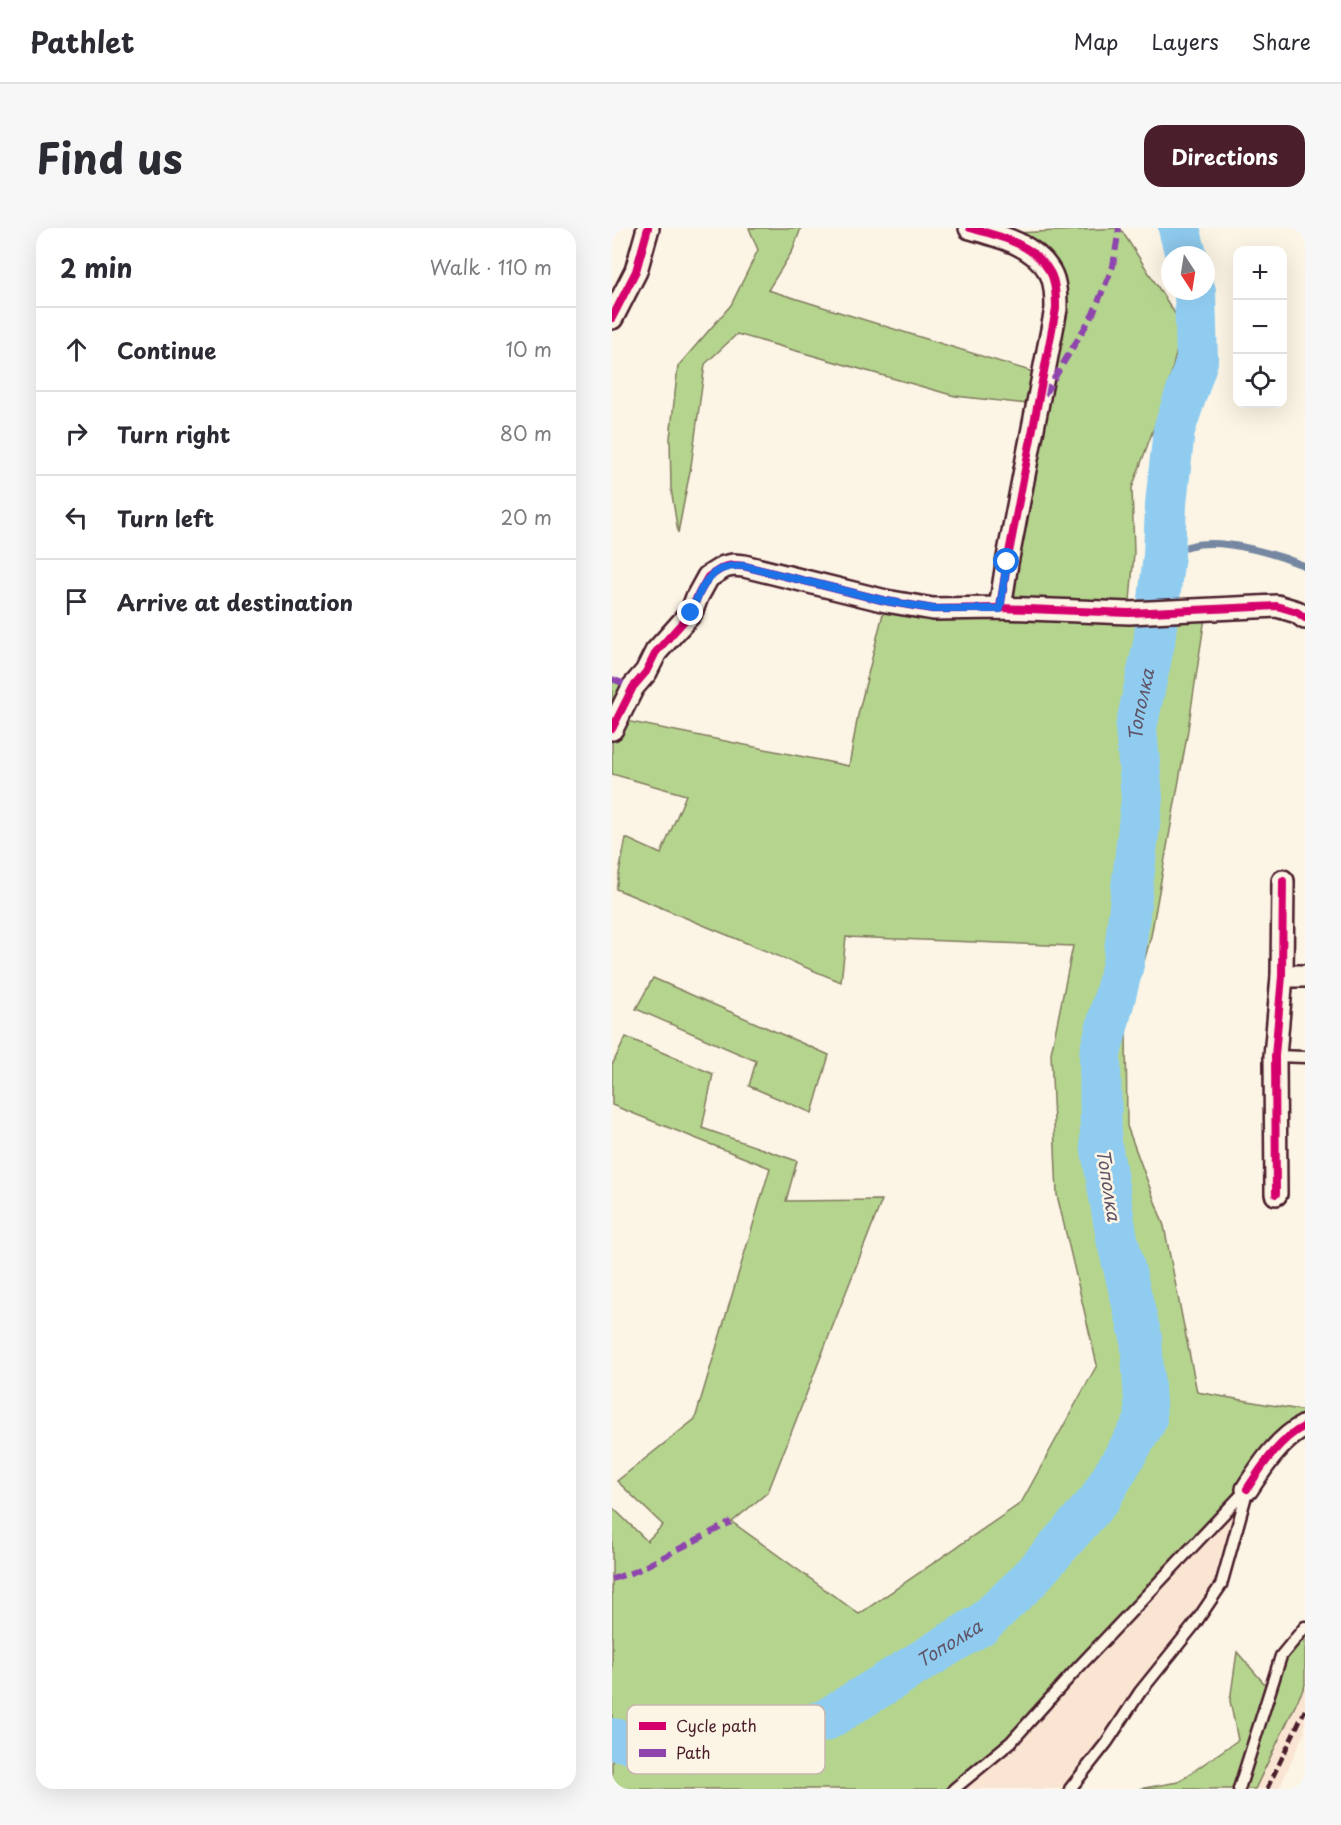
<!DOCTYPE html>
<meta charset="utf-8">
<style>
body{margin:0;font-family:"Playpen Sans",sans-serif;background:#f7f7f7;color:#2b2b33}
.controls{position:absolute;right:18px;top:18px;display:grid;overflow:hidden;border-radius:12px;box-shadow:0 6px 24px #0002}
.controls button{width:54px;height:54px;display:grid;place-items:center;padding:0;border:0;border-bottom:2px solid #e1e1e2;background:#fff;color:#2b2b33;font:30px sans-serif}
.compass{position:absolute;left:549px;top:18px;width:54px;height:54px;border-radius:50%;background:#fff;box-shadow:0 6px 24px #0002;rotate:168deg}
.stop{position:absolute;width:18px;height:18px;margin:-14px;border:4px solid #1a73e8;border-radius:50%;background:#fff}
.stop.end{background:#1a73e8;border-color:#fff;box-shadow:0 2px 6px #0008}
.list{margin:0;padding:0;list-style:none}
h2{display:flex;justify-content:space-between;align-items:center;height:78px;margin:0;padding:0 24px;font-size:26px}
h2 small{font-size:20px;font-weight:400;color:#7c7c81}
.list li{display:grid;grid-template-columns:39px 1fr auto;gap:18px;align-items:center;box-sizing:border-box;height:84px;padding:0 24px;border-top:2px solid #e1e1e2}
.list b{display:block;font-size:22px;white-space:nowrap}
.list em{font-size:20px;font-style:normal;color:#7c7c81}
.icon{flex:none;width:33px;height:33px;fill:none;stroke:currentColor;stroke-width:2;stroke-linecap:round;stroke-linejoin:round}
.map{position:relative;flex:none;width:693px;height:1561px;overflow:hidden;border-radius:18px}
header{display:flex;align-items:center;gap:36px;box-sizing:border-box;height:84px;padding:0 30px;background:#fff;border-bottom:2px solid #e1e1e2}
header strong{font-size:28px}
nav{display:flex;gap:33px;margin-inline-start:auto;font-size:21px}
.intro{display:flex;align-items:center;justify-content:space-between;box-sizing:border-box;height:144px;padding:0 36px}
h1{margin:0;font-size:42px}
.button{padding:15px 27px;border-radius:18px;background:#4a1f2b;color:#fff;font-size:21px;font-weight:700}
main{display:flex;gap:36px;padding:0 36px}
aside{flex:1;background:#fff;border-radius:18px;box-shadow:0 6px 24px #0002}
.map>svg:first-child{display:block}
</style>
<header>
<strong>Pathlet</strong>
<nav><a>Map</a><a>Layers</a><a>Share</a></nav>
</header>
<div class="intro"><h1>Find us</h1><a class="button">Directions</a></div>
<main>
<aside>
<h2>2 min<small>Walk · 110 m</small></h2>
<ul class="list">
<li><svg class="icon" aria-label="ahead" viewBox="0 0 24 24"><path d="M12 20V5M6 11l6-6 6 6"/></svg><div><b>Continue</b></div><em>10 m</em></li>
<li><svg class="icon" aria-label="right" viewBox="0 0 24 24"><path d="M7 20v-9h11M14 6l5 5-5 5"/></svg><div><b>Turn right</b></div><em>80 m</em></li>
<li><svg class="icon" aria-label="left" viewBox="0 0 24 24"><path d="M17 20v-9H6M10 6l-5 5 5 5"/></svg><div><b>Turn left</b></div><em>20 m</em></li>
<li><svg class="icon" aria-label="arrive" viewBox="0 0 24 24"><path d="M6 21V4h12l-3 4 3 4H6"/></svg><div><b>Arrive at destination</b></div></li>
</ul>
</aside>
<div class="map">
<svg width="693" height="1561" viewBox="0 0 693 1561">
<rect width="100%" height="100%" fill="#fcf5e5"/>
<filter id="ink" filterUnits="userSpaceOnUse"><feTurbulence type="fractalNoise" baseFrequency=".0167" numOctaves="2"/><feDisplacementMap in="SourceGraphic" scale="12" xChannelSelector="R" yChannelSelector="G"/><feConvolveMatrix kernelMatrix="1 2 1 2 8 2 1 2 1" color-interpolation-filters="sRGB"/></filter>
<g filter="url(#ink)">
<g fill="#fae5d3">
<path d="M635 1261 609 1357 458 1561H342Z"/>
<path d="M693 1457V1503L667 1561H643Z"/>
</g>
<g fill="#b5d58f" stroke="#807a5d" stroke-width="1.5">
<path d="M137 0H189L181 22 156 62 431 147 439 45 380 6 508 0 571 98 554 166 520 260 522 325 517 385 594 383 575 508 539 708 514 800 515 898 552 998 585 1164 693 1183V1198L399 1514 342 1561H0V1279L35 1313 51 1297 5 1253 83 1191 158 940 0 877V837L14 809 101 846 90 900 185 933 174 973 270 972 156 1264 120 1294 247 1386 409 1275 485 1137 445 967 439 825 461 718 234 709 229 754 4 661 14 610 49 626 74 567 0 546V451L21 459 4 491 237 538 246 487 274 373 388 380 425 177 343 168 125 106 93 136 79 238 66 305 59 260 58 210 66 138 119 77 146 22Z"/>
<path d="M41 750 217 827 200 885 137 858 144 833 24 781Z"/>
<path d="M693 1399V1457L643 1561H527L566 1554 626 1512 618 1473 625 1424 658 1462 669 1428Z"/>
</g>
<g fill="none" stroke-linecap="round" stroke-linejoin="round">
<path stroke="#7487a1" stroke-width="7" d="M552 327C563 323 576 317 588 316 620 313 664 326 693 338"/>
<g stroke="#90ccf0" stroke-width="42">
<path d="M567 0 574 27"/>
<path id="s1" d="M0 1511 80 1524 212 1493 370 1396 414 1355 487 1272 534 1192 529 1109 505 1011 489 916 488 826 512 732 530 570 524 500 542 415 552 327 554 276 562 202 585 133 583 63"/>
</g>
<defs>
<g id="service">
<path d="M663 828 693 829"/>
<path d="M342 1561 399 1514 462 1444 635 1261"/>
<path d="M458 1561 495 1514 528 1464 582 1397 609 1357 635 1264"/>
<path d="M627 1561 669 1428 693 1399"/>
</g>
<g id="minor">
<path d="M358 0C387 8 422 16 438 44 444 54 444 70 444 81L395 335 388 380"/>
<path d="M0 90 24 43 36 0"/>
<path d="M0 501 21 459 34 444 44 424 79 385 85 369 96 349 112 339 121 337 132 338 274 373 321 381 388 380 517 385 665 378 685 384 693 390"/>
<path d="M670 748H693"/>
<path d="M664 966 663 828 670 748 671 653"/>
<path d="M635 1261C650 1238 668 1210 693 1198"/>
</g>
</defs>
<use href="#service" stroke="#4a1f2b" stroke-width="15"/>
<use href="#minor" stroke="#4a1f2b" stroke-width="26"/>
<use href="#service" stroke="#fcf5e5" stroke-width="10"/>
<use href="#minor" stroke="#fcf5e5" stroke-width="21"/>
<path stroke="#4a1f2b" stroke-width="4.5" stroke-dasharray="9 4.5" stroke-linecap="butt" d="M655 1561 693 1482"/>
<g stroke="#8e44ad" stroke-width="6" stroke-dasharray="12 6" stroke-linecap="butt">
<path d="M432 167 481 86 501 38 507 0"/>
<path d="M0 451 21 459"/>
<path d="M0 1351 24 1343 119 1294"/>
</g>
<defs>
<g id="cycleway">
<path d="M358 0C387 8 422 16 438 44 444 54 444 70 444 81L395 335 388 380"/>
<path d="M0 90 24 43 36 0"/>
<path d="M0 501 21 459 34 444 44 424 79 385 85 369 96 349 112 339 121 337 132 338 274 373 321 381 388 380 517 385 665 378 685 384 693 390"/>
<path d="M664 966 663 828 670 748 671 653"/>
<path d="M635 1261C650 1238 668 1210 693 1198"/>
</g>
</defs>
<use href="#cycleway" stroke="#fcf5e5" stroke-width="11"/>
<use href="#cycleway" stroke="#d6006c" stroke-width="8"/>
</g>
</g>
<g fill="none" stroke-linecap="round" stroke-linejoin="round" filter="url(#ink)">
<path stroke="#1a73e8" stroke-width="8" d="M79 385C89 358 99 335 132 338L274 373 321 381H388L395 334"/>
</g>
<g text-anchor="middle" stroke-width="5" stroke-linejoin="round" paint-order="stroke">
<g font-size="18" font-style="italic" fill="#5f5366" stroke="#fcf5e5">
<text dy="6" stroke="none"><textPath href="#s1" startOffset="1390">Тополка</textPath></text>
<text transform="translate(496 957) rotate(81)" y="6">Тополка</text>
<text dy="6" stroke="none"><textPath href="#s1" startOffset="364">Тополка</textPath></text>
</g>
</g>
<rect x="15" y="1477" width="198" height="69" rx="9" fill="#fcf5e5" stroke="#c7b5ad" stroke-width="1.5"/>
<rect x="27" y="1494" width="27" height="8" fill="#d6006c"/>
<rect x="27" y="1521" width="27" height="8" fill="#8e44ad"/>
<g font-size="16" fill="#4a1f2b">
<text x="64" y="1504">Cycle path</text>
<text x="64" y="1531">Path</text>
</g>
</svg>
<div class="controls">
<button>+</button>
<button>−</button>
<button><svg class="icon" aria-label="locate" viewBox="0 0 24 24"><circle cx="12" cy="12" r="6"/><path d="M12 2v4M12 18v4M2 12h4M18 12h4"/></svg></button>
</div>
<svg class="compass" viewBox="-18 -18 36 36"><path d="M0-13l5 13h-10z" fill="#e53935"/><path d="M0 13l5-13h-10z" fill="#7c7c81"/></svg>
<div class="stop" style="left:395px;top:334px"></div>
<div class="stop end" style="left:79px;top:385px"></div>
</div>
</main>
